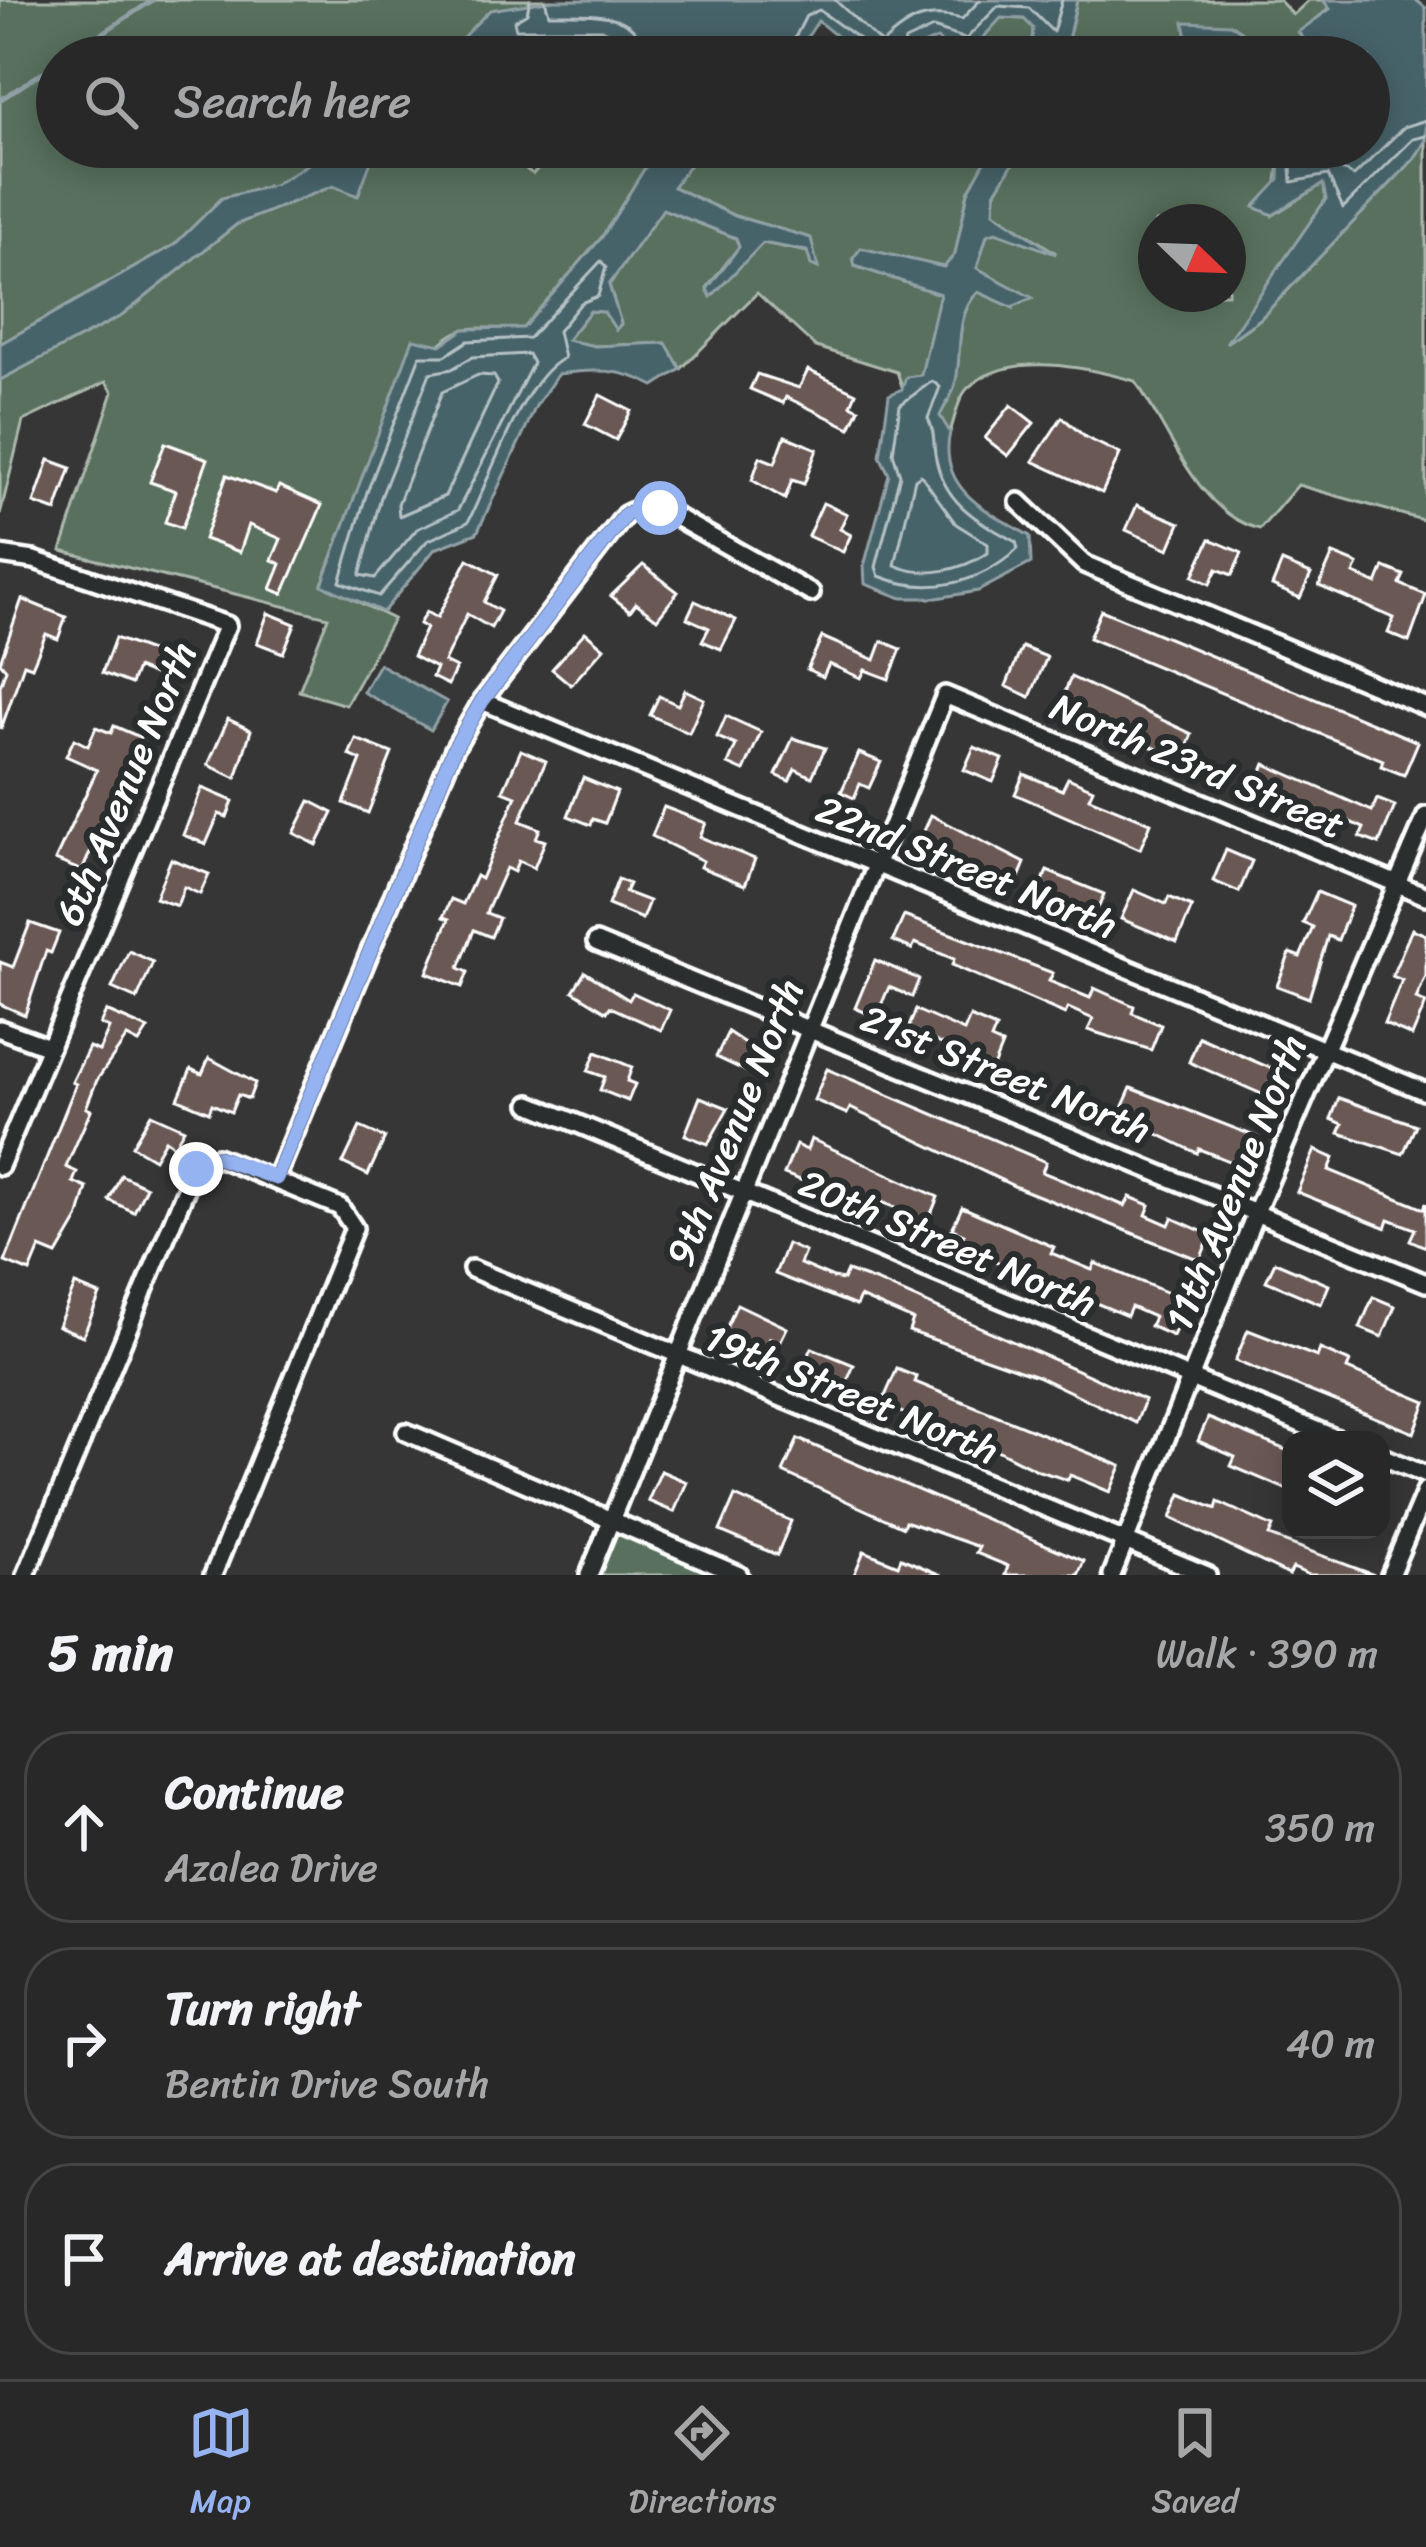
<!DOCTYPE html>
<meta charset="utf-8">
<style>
body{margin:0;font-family:Sriracha,sans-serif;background:#353434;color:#f1f3f6}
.controls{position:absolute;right:36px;bottom:36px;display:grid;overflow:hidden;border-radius:24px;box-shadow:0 6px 30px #0003}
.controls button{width:108px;height:108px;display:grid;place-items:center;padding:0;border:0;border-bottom:3px solid #454445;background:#292828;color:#f1f3f6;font:60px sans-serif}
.compass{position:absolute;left:1138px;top:204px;width:108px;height:108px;border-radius:50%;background:#292828;box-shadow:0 6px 30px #0003;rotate:113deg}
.stop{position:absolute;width:36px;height:36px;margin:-27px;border:9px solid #95b2f1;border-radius:50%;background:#fff}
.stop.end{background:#95b2f1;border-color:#fff;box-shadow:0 3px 12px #0008}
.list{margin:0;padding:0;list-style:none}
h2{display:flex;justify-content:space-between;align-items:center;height:156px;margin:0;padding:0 48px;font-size:51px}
h2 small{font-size:39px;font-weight:400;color:#a5a6a8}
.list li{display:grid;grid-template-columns:78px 1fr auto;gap:36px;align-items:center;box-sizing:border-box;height:192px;margin:0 24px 24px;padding:0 24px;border:3px solid #454445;border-radius:48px}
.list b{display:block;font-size:45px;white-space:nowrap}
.list p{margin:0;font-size:39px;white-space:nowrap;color:#a5a6a8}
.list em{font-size:39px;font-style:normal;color:#a5a6a8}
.icon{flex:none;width:66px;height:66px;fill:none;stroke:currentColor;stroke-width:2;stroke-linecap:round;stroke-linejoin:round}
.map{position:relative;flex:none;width:1426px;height:1575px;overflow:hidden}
.search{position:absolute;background:#292828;box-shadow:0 6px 30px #0003;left:36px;right:36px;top:36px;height:132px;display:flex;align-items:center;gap:30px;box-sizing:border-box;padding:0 42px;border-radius:66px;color:#a5a6a8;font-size:45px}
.sheet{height:804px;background:#292828}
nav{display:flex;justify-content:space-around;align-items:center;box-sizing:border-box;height:168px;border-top:3px solid #454445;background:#292828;font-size:33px;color:#a5a6a8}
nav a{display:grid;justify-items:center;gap:6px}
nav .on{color:#95b2f1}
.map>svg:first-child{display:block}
</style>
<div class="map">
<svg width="1426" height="1575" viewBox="0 0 1426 1575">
<rect width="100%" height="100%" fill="#373636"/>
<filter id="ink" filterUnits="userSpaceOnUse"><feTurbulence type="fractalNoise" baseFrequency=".00833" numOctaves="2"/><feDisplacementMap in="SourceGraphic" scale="24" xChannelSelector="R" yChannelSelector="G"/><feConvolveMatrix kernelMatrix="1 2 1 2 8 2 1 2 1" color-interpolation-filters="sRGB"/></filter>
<g filter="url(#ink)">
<g fill="#58705d" stroke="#acb8ae" stroke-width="3" fill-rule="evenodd">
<path d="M0 0H553L449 47 443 57H57V147H336L274 185 222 198 174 245 0 344Z"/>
<path d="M1077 0H1279L1293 15 1309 0H1323L1330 8 1299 33 1313 48 1304 57 1288 44H1259L1230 24 1189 50 1205 57H1064Z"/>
<path d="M1000 18 1025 19 1033 28 1031 57H982L978 44Z"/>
<path d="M599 41 617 49 611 57H493L503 42Z"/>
<path d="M1426 140V521L1298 485 1260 529C1198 515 1169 428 1135 381 1089 368 1009 349 968 388 958 398 955 418 950 432L939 416C944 408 950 398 953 389 964 358 952 318 978 292L1012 307 997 279 977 268 987 234 996 232 1056 253 994 212 995 193 1023 147H1305L1280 155 1273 215 1324 183 1326 199 1229 341 1260 319 1414 159ZM1156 222H1228V294H1156Z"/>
<path d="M389 147H544L527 170 533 174 557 147H584L591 154 598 147H658L602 237 523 328C504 330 485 326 467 329 405 339 343 531 322 584L393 619 346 705 299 691 328 617 61 551 113 392 106 382 23 421 0 515V380L123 315 237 224 333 186Z"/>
<path d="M703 147H993L968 192 955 255 944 268 861 249 855 266 940 294 921 376 903 389 897 372 816 347 757 293 681 369 665 343 595 346 566 341 590 311 604 312 616 329 621 324 609 285 663 209 736 238 739 247 707 288 763 243 808 252 811 265 810 238 735 216 672 186Z"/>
<path d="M615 1532 715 1575H597Z"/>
</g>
<g fill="#47636b" stroke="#91a1a6" stroke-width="3">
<path d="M553 0H1077L1064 57H1031L1033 28 1024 19 1001 18 978 43 982 57H958L937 39 912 50 916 57H848L851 48 818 21 794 57H611L617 49 599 41 503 42 493 57H443L490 10Z"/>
<path d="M1323 0H1416L1426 8V140L1414 159 1260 319 1226 343 1326 199 1323 184 1273 215 1254 207 1279 180 1280 155 1305 147H1369V57H1304L1312 48 1298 32 1330 9Z"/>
<path d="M1184 22 1230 24 1260 44 1288 43 1301 57H1205L1189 50Z"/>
<path d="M336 147H389L373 156 358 196 333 186 237 224 123 315 0 380V344L174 245 222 198 274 185Z"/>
<path d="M658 147H703L673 187 735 216 811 238 818 268 811 265 807 251 763 243 711 297 707 289 739 247 736 238 663 209 609 285 621 323 616 330 604 312 590 311 567 340 595 346 666 343 681 369 654 386C622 368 593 369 558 374L536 406 477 533 435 549 383 612 322 585 413 339 441 345 464 329 523 328 602 237Z"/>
<path d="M993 147H1023L995 193 994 212 1056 254 996 232 987 235 977 268 1033 298 1012 307 978 292C952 317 964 359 954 389 950 398 944 407 940 416L950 432C937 490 988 512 1030 536L1031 563 978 591 937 598H902L865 584 864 566 889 474 880 456 889 395 902 389 906 377 921 375 940 294 855 266 853 258 861 248 944 267 955 254 968 192Z"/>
<path d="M379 664 447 702 431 730 363 692Z"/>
</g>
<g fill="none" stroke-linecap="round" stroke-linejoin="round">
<g stroke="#b5c1c4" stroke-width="3">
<path d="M530 0 527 13 514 21 516 29H601L624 40 626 57"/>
<path d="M545 0 549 14C583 15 645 7 642 57"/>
<path d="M835 0 882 44C908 19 927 10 962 19L980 0"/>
<path d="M785 57 806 16 819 10 859 39 861 57"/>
<path d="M901 57 905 41 933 28 966 39 998 6 1029 8 1053 32 1062 0"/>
<path d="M1301 147 1291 167 1292 182 1328 175 1343 208 1413 139 1426 136"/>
<path d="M1316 147 1318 157 1354 176 1404 127 1426 120"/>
<path d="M601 261 606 267 598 296 581 303 558 331 564 358C522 378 490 479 468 522L427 541 379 596 340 582 367 492 420 356H445L468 341 529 338Z"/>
<path d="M528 354 533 363 458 510 417 529 375 578 360 575 381 497 430 373 452 369 472 357Z"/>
<path d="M478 375 494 376 498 383 445 496 399 516 398 504 442 392Z"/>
<path d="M932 381 940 387 928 418C935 433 933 439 935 454 943 503 976 520 1016 542L1018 549C979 584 929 596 879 576L876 567 900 475 893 453 900 405Z"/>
<path d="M921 475 956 524 988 544V553C961 570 925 579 895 565L915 479Z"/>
</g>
<g stroke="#91a1a6" stroke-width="4.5">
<path d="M66 57 153 0"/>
<path d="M0 100 57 63"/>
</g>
</g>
<g fill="#6b5954" stroke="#fff" stroke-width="3">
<path d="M808 370 856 393 851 405 859 409 850 428 786 397 783 403 750 389 757 374 799 388Z"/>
<path d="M600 395 631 411 616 440 585 424Z"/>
<path d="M1011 405 1034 423 1008 456 985 438Z"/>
<path d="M1062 417 1085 437 1120 454 1102 493 1033 461Z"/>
<path d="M785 436 817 449 804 484 792 480 785 499 752 480 760 457 775 463Z"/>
<path d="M165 443 208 459 182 528 165 522 176 491 150 482Z"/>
<path d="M49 460 71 468 56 511 34 503Z"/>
<path d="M227 475 276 493 279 486 322 505 283 594 271 589 281 564 272 560 281 539 249 525 240 552 204 539Z"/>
<path d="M823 503 847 514 840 529 851 535 843 552 808 536Z"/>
<path d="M1137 505 1180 523 1169 549 1126 530Z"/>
<path d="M1210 539 1242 553 1232 575 1217 569 1210 584 1193 576Z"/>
<path d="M1333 554 1358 564 1354 574 1377 584 1384 567 1404 575 1400 584 1426 595 1409 642 1388 633 1394 618 1319 586Z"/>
<path d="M468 559 498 575 484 602 500 611 491 628 467 614 444 662 456 668 448 685 432 677 436 668 413 656 426 628 419 624 426 612 437 618Z"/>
<path d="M1282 562 1311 574 1300 598 1272 586Z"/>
<path d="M643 565 678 592 657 619 636 603 630 611 611 596Z"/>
<path d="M22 599 66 617 58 639 46 634 32 667 24 664 1 729 0 686 6 669 0 662Z"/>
<path d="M695 601 736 620 721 649 702 641 709 628 687 618Z"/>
<path d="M1101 610 1418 742 1404 775 1381 766 1383 760 1089 638Z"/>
<path d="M268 613 295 624 283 653 257 643Z"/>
<path d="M585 632 604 648 571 685 552 669Z"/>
<path d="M822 637 875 660 882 641 901 649 889 679 865 670 861 678 829 664 823 677 807 669Z"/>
<path d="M115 638 164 656 157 676 137 668 131 684 102 673Z"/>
<path d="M1022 647 1047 657 1030 697 1006 686Z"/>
<path d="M1071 677 1192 734 1182 759 1058 709Z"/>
<path d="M685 690 704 699 689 733 650 715 659 696 678 705Z"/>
<path d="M726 716 761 732 744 771 728 764 736 745 717 737Z"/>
<path d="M228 719 251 730 236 778 208 765Z"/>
<path d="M114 726 140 737 136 747 141 749 136 763 131 761 126 769 82 871 55 860 97 770 66 756 74 739 88 746 96 727 111 733Z"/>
<path d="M793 738 825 748 812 777 795 769 789 781 776 775Z"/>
<path d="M356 739 392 753 368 813 344 803 361 760 349 755Z"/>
<path d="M974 747 1003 759 993 782 964 770Z"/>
<path d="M521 750 546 761 520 821 540 829 536 838 545 841 534 868 518 861 514 872 506 868 486 913 499 918 491 937 474 930 459 968 468 972 462 987 427 973 449 919 443 917 451 899 463 904 476 876 481 879 516 796 503 791Z"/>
<path d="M859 753 881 762 869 788 860 784 854 798 841 792Z"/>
<path d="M1265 764 1372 811 1377 799 1395 806 1379 844 1360 837 1364 828 1334 815 1329 825 1316 820 1318 815 1253 793Z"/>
<path d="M1024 774 1062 790 1068 778 1093 789 1089 798 1151 823 1140 849 1015 794Z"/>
<path d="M583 778 617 792 605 823 593 819 591 825 568 816Z"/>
<path d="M202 788 233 801 227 817 219 814 206 844 183 835Z"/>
<path d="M310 801 333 813 317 845 294 833Z"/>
<path d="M664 807 706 823 700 837 755 859 745 885 700 867 703 861 652 836Z"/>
<path d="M931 815 1025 863 1015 887 918 845Z"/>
<path d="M1226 850 1252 861 1239 892 1213 881Z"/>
<path d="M171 859 209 874 200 894 184 887 177 906 155 898Z"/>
<path d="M1047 871 1104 894 1095 916 1038 893Z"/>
<path d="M618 879 629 884 625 892 649 901 642 919 608 905Z"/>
<path d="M1134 890 1166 904 1169 897 1192 907 1177 942 1121 919Z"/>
<path d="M1317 892 1351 906 1338 940 1328 936 1309 998 1277 986 1290 953 1300 957 1313 927 1303 923Z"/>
<path d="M904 916 1053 973 1049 981 1090 998 1094 988 1134 1006 1132 1013 1161 1025 1151 1050 1088 1030 1093 1019 1068 1008 1065 1014 952 965 954 959 915 943 912 949 893 941Z"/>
<path d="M30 923 59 933 51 953 46 951 25 1015 0 1004V962L13 967Z"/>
<path d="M1412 929 1426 935V976L1416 999 1426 1003 1412 1036 1384 1024 1402 980 1392 976Z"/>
<path d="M129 951 153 962 137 999 112 988Z"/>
<path d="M875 960 919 979 912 997 889 987 876 1017 855 1008Z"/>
<path d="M585 972 629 1000 633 993 670 1010 661 1030 610 1007 607 1012 573 991Z"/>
<path d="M916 1010 964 1031 970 1017 996 1028 991 1040 1002 1045 993 1067 908 1029Z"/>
<path d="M106 1011 148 1029 139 1043 127 1037 97 1080 86 1108 91 1110 66 1167 77 1172 73 1182 87 1188 78 1219 57 1255 40 1248 30 1272 5 1262 76 1084 72 1082 89 1047 99 1051 109 1028 100 1024Z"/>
<path d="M728 1032 761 1054 752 1074 716 1057Z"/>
<path d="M1199 1037 1275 1070 1264 1095 1189 1062Z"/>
<path d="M596 1052 632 1067 627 1081 635 1084 628 1101 600 1090 605 1077 588 1071Z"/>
<path d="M209 1058 255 1083 249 1099 238 1095 231 1112 212 1104 209 1112 178 1099 191 1069 202 1074Z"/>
<path d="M827 1069 1046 1162 1042 1172 1125 1206 1130 1197 1150 1205 1146 1215 1169 1225 1172 1218 1210 1235 1200 1260 1014 1186 850 1108 847 1114 814 1100Z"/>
<path d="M1131 1088 1257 1137 1244 1167 1199 1149 1197 1153 1119 1115Z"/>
<path d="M700 1097 728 1108 708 1144 685 1135Z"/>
<path d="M1339 1098 1416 1125 1403 1154 1339 1133 1343 1124 1331 1119Z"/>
<path d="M151 1114 184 1129 174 1146 165 1140 154 1159 132 1146Z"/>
<path d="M360 1127 385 1138 368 1175 343 1163Z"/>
<path d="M811 1139 938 1197 928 1221 862 1194 859 1202 784 1174 796 1145 807 1150Z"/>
<path d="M1315 1150 1334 1158 1329 1170 1424 1209 1426 1203V1247L1410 1240 1415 1229 1389 1219 1386 1228 1297 1192Z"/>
<path d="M121 1175 146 1187 134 1212 109 1200Z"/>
<path d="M962 1207 1054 1247 1051 1253 1092 1270 1095 1263 1188 1301 1173 1336 1150 1326 1154 1317 1131 1307 1127 1316 959 1246 964 1234 952 1229Z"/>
<path d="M787 1244 805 1252 800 1264 833 1278 843 1280 847 1271 878 1282 1145 1400 1136 1423 1037 1376 909 1331 913 1320 860 1297 856 1306 775 1274Z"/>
<path d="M1275 1262 1329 1285 1321 1304 1266 1281Z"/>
<path d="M75 1285 100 1295 83 1336 58 1326Z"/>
<path d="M1373 1297 1395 1306 1382 1337 1360 1328Z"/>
<path d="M737 1304 787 1328 780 1342 770 1338 765 1350 725 1331Z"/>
<path d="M1248 1330 1317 1357 1320 1349 1350 1362 1347 1369 1426 1402 1414 1433 1235 1361Z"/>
<path d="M812 1348 854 1365 845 1386 803 1368Z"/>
<path d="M897 1369 917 1377 915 1382 1121 1466 1110 1492 1070 1475 1068 1480 1039 1471 975 1439 972 1446 882 1403Z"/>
<path d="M1208 1418 1291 1452 1288 1490 1231 1466 1235 1457 1198 1441Z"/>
<path d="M798 1439 1084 1561 1078 1575H1005L1008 1566 976 1553 979 1547 905 1521 903 1527 783 1472Z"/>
<path d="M661 1471 687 1482 674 1512 648 1501Z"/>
<path d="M1181 1494 1216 1509 1218 1502 1273 1527 1269 1536 1374 1575H1309L1293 1568 1289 1575 1171 1518Z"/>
<path d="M735 1496 791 1521 777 1555 720 1531Z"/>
<path d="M864 1551 898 1565 901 1558 941 1575H854Z"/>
</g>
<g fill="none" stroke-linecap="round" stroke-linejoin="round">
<defs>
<g id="street">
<path d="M1019 502 1084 564 1426 707"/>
<path d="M0 555 34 560 227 625 0 1166"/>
<path d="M482 701 1426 1092"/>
<path d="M596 942 1426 1283"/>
<path d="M0 1029 49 1047"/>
<path d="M530 1104 1340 1440"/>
<path d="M276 1178 454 749 482 701 625 515 643 506 660 508 811 593"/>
<path d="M472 1269 1207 1575"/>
<path d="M406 1432 739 1575"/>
<path d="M1381 1456 1426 1475"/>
<path d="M26 1575 188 1184 196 1169 217 1157 340 1207 354 1228 213 1575"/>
<path d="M589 1575 945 695 1426 896"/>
<path d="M1112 1575 1256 1212 1426 816"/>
<path d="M1390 1575 1426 1490"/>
</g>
</defs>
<use href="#street" stroke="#fff" stroke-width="24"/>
<use href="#street" stroke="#2a2d2e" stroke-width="15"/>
</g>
</g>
<g fill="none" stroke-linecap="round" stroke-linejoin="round" filter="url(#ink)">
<path stroke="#95b2f1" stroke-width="15" d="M196 1169 217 1157 276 1178 454 749 482 701 625 515 643 506 660 508"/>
</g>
<g text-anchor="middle" stroke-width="12" stroke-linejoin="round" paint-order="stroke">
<g font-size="39" fill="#fff" stroke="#2a2d2e">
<text transform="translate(1198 765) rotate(23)" y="14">North 23rd Street</text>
<text transform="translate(125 783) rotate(-67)" y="14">6th Avenue North</text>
<text transform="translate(967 866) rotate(22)" y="14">22nd Street North</text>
<text transform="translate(1006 1073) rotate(22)" y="14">21st Street North</text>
<text transform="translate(734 1122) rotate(-68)" y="14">9th Avenue North</text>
<text transform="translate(1235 1182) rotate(-68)" y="14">11th Avenue North</text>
<text transform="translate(948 1242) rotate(23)" y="14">20th Street North</text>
<text transform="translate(852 1393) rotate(22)" y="14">19th Street North</text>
</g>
</g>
</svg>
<div class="controls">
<button><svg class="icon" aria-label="layers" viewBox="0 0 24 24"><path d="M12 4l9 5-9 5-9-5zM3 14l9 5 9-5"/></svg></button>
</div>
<svg class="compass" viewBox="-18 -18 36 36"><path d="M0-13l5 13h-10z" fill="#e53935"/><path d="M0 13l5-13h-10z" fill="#a5a6a8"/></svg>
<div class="stop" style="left:660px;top:508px"></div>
<div class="stop end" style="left:196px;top:1169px"></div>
<div class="search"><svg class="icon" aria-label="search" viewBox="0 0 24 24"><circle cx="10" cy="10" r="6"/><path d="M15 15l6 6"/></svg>Search here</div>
</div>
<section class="sheet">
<h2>5 min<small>Walk · 390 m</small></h2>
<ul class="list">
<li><svg class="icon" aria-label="ahead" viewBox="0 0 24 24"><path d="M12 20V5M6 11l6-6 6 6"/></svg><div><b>Continue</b><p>Azalea Drive</p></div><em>350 m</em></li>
<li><svg class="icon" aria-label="right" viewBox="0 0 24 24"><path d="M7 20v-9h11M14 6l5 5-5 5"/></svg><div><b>Turn right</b><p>Bentin Drive South</p></div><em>40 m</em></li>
<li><svg class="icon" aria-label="arrive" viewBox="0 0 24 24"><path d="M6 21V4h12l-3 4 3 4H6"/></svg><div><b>Arrive at destination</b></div></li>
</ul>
</section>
<nav>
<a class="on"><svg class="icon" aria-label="map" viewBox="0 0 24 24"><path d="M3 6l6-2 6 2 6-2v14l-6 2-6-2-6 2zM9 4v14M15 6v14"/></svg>Map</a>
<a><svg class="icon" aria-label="directions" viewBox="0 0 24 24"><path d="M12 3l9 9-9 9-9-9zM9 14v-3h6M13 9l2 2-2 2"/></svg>Directions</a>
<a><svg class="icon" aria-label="saved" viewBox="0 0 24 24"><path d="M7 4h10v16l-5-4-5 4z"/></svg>Saved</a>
</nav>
